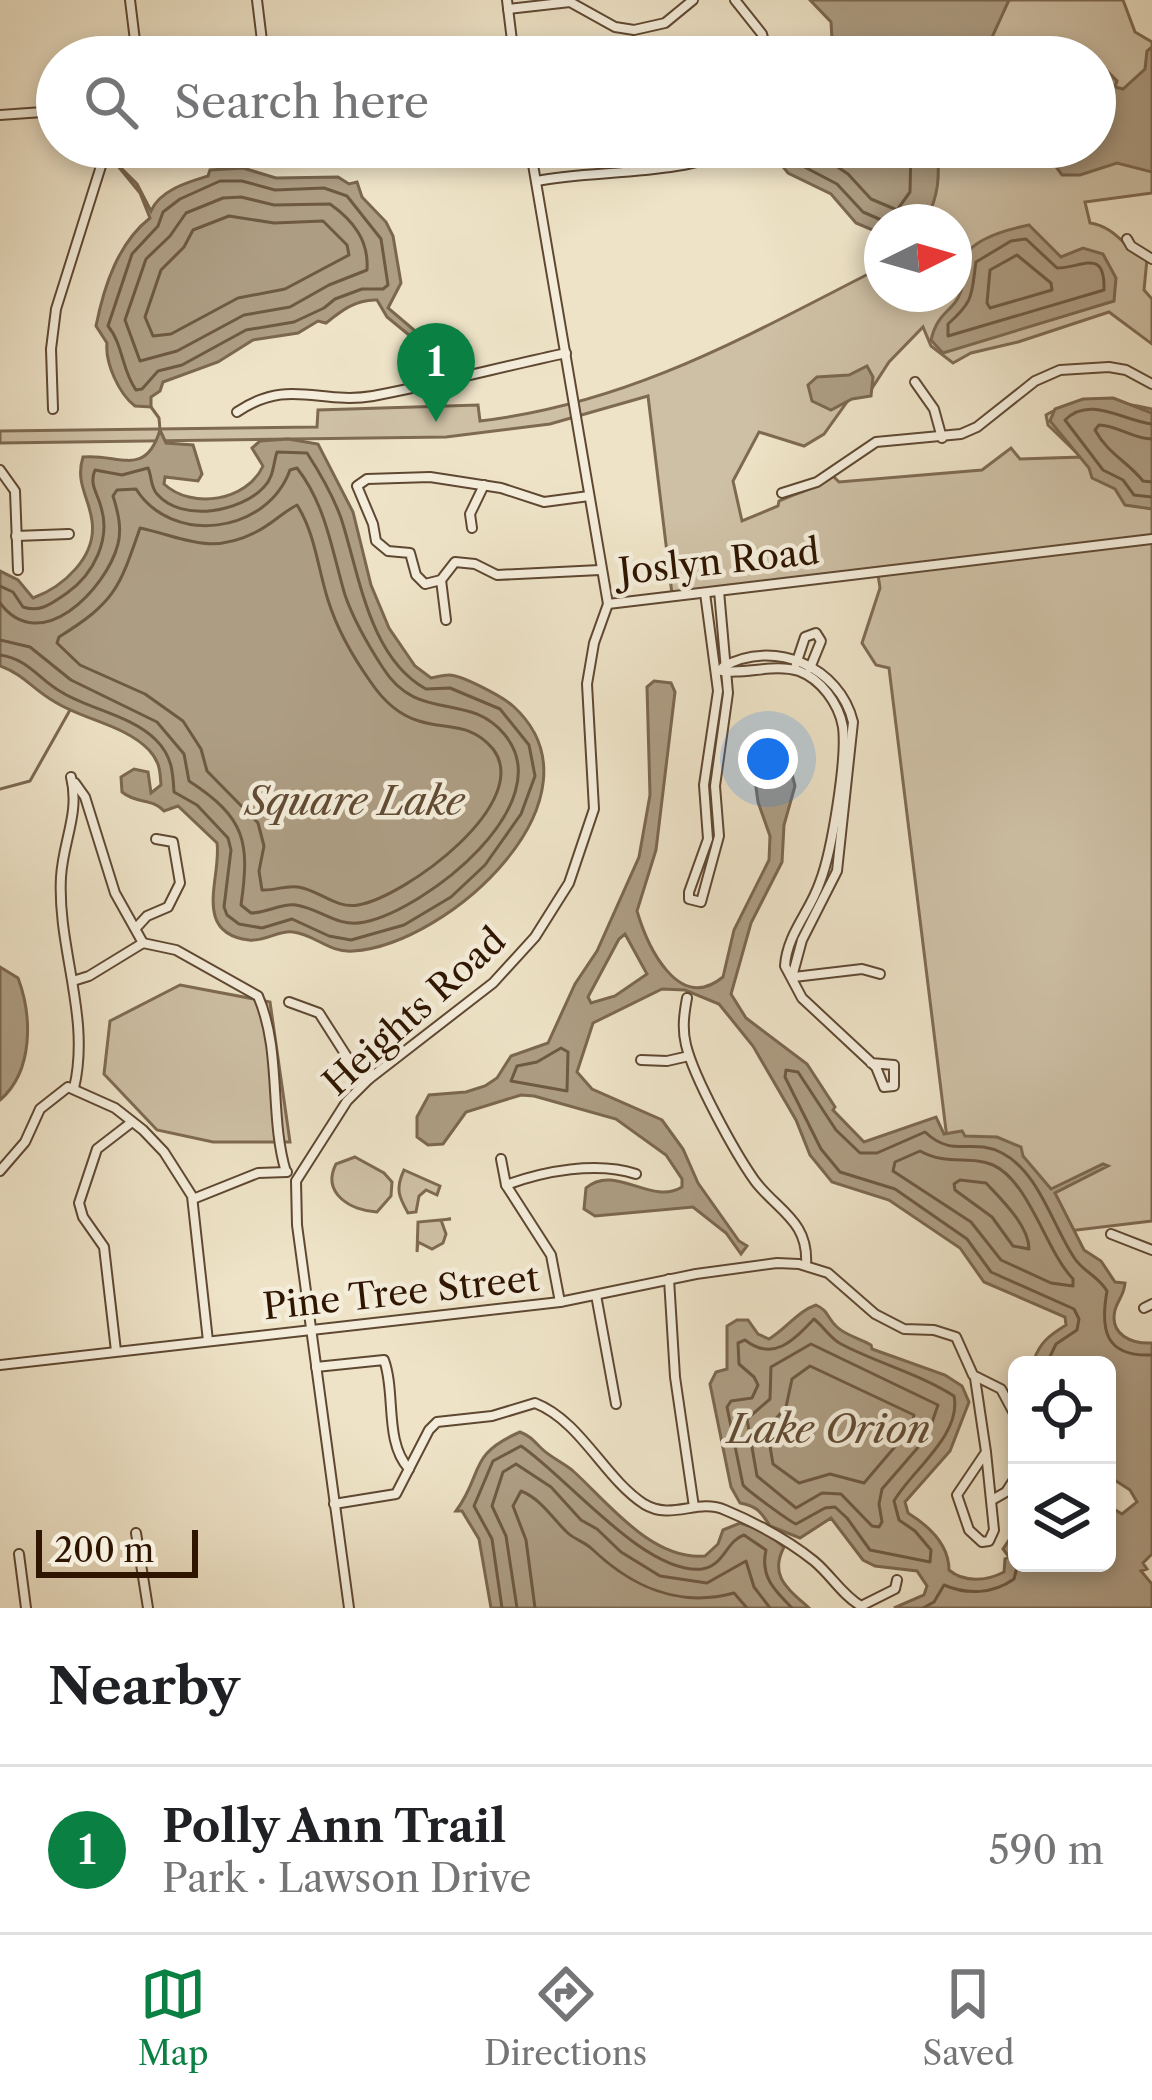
<!DOCTYPE html>
<meta charset="utf-8">
<style>
body{margin:0;font-family:"Libre Caslon Text",serif;background:#f2f2f2;color:#202124}
.controls{position:absolute;right:36px;bottom:36px;display:grid;overflow:hidden;border-radius:18px;box-shadow:0 6px 18px #0003}
.controls button{width:108px;height:108px;display:grid;place-items:center;padding:0;border:0;border-bottom:3px solid #e0e0e0;background:#fff;color:#202124;font:60px sans-serif}
.compass{position:absolute;left:864px;top:204px;width:108px;height:108px;border-radius:50%;background:#fff;box-shadow:0 6px 18px #0003;rotate:85deg}
.scale{position:absolute;left:36px;bottom:30px;width:162px;box-sizing:border-box;padding-left:12px;border:6px solid #2f1500;border-top:0;font-size:33px;line-height:42px;white-space:nowrap;color:#2f1500;-webkit-text-stroke:9px #f4eddb;paint-order:stroke}
.you{position:absolute;left:768px;top:759px;width:42px;height:42px;margin:-30px;border:9px solid #fff;border-radius:50%;background:#1a73e8;box-shadow:0 0 0 18px #1a73e833}
.badge{display:grid;place-items:center;width:78px;height:78px;border-radius:50%;background:#0b8043;color:#fff;font-size:39px;font-weight:700}
.pin{position:absolute;translate:-50% -99px;filter:drop-shadow(0 3px 6px #0008)}
.pin::after{content:'';position:absolute;top:63px;width:42px;height:36px;background:inherit;clip-path:polygon(0 0,100% 0,50% 100%)}
.list{margin:0;padding:0;list-style:none}
h2{display:flex;justify-content:space-between;align-items:center;height:156px;margin:0;padding:0 48px;font-size:51px}
h2 small{font-size:39px;font-weight:400;color:#757577}
.list li{display:grid;grid-template-columns:78px 1fr auto;gap:36px;align-items:center;box-sizing:border-box;height:168px;padding:0 48px;border-top:3px solid #e0e0e0}
.list b{display:block;font-size:45px;white-space:nowrap}
.list p{margin:0;font-size:39px;white-space:nowrap;color:#757577}
.list em{font-size:39px;font-style:normal;color:#757577}
.icon{flex:none;width:66px;height:66px;fill:none;stroke:currentColor;stroke-width:2;stroke-linecap:round;stroke-linejoin:round}
.map{position:relative;flex:none;width:1152px;height:1608px;overflow:hidden}
.search{position:absolute;background:#fff;box-shadow:0 6px 18px #0003;left:36px;right:36px;top:36px;height:132px;display:flex;align-items:center;gap:30px;box-sizing:border-box;padding:0 42px;border-radius:66px;color:#757577;font-size:45px}
.sheet{height:324px;background:#fff}
nav{display:flex;justify-content:space-around;align-items:center;box-sizing:border-box;height:168px;border-top:3px solid #e0e0e0;background:#fff;font-size:33px;color:#757577}
nav a{display:grid;justify-items:center;gap:6px}
nav .on{color:#0b8043}
.map>svg:first-child{display:block}
</style>
<div class="map">
<svg width="1152" height="1608" viewBox="0 0 1152 1608">
<rect width="100%" height="100%" fill="#eee3c7"/>
<filter id="stains"><feTurbulence type="fractalNoise" baseFrequency=".00167" numOctaves="4"/><feColorMatrix values="0 0 0 0 .2 0 0 0 0 .09 0 0 0 0 .02 0 0 0 .5 -.17"/></filter>
<radialGradient id="worn" r=".72"><stop offset=".6" stop-color="#630" stop-opacity="0"/><stop offset="1" stop-color="#630" stop-opacity=".3"/></radialGradient>
<g fill="#cec0a5" stroke="#7e6a52" stroke-width="3">
<path d="M834 0H1123L1135 32 1152 42V193L1085 202 1090 223C1117 227 1124 249 1147 259L1144 290 1152 299V344L1109 312 1018 342 971 353 953 363 931 346 923 327 889 362 867 396 852 395 824 434 804 446 759 432 733 481 742 521 778 506 779 501C796 493 818 488 833 476L839 482 982 470 1011 448 1020 459 1081 457 1048 425 1046 415C1074 397 1120 402 1152 409V1221L960 1244 889 668 876 665 862 643 880 588 877 568 672 594 648 396 550 424 446 437 0 443V431L317 427 318 410 478 405 480 421C632 403 748 335 882 267V294H954V222H910L851 147H1095V57H841Z"/>
<path d="M180 985 270 1002 290 1142H213L157 1130 104 1074 110 1021Z"/>
<path d="M355 1157 384 1173 392 1182 391 1196 377 1212C351 1211 321 1193 336 1164Z"/>
<path d="M404 1170 440 1186 437 1195 426 1190 419 1196 416 1212 408 1213C399 1197 395 1189 404 1170Z"/>
<path d="M451 1219 441 1220 446 1234 443 1243 432 1249 418 1242 417 1252 418 1222Z"/>
</g>
<g fill="#ad9d83" stroke="#7b674f" stroke-width="3" fill-rule="evenodd">
<path d="M810 0H1009L983 57H833L831 22Z"/>
<path d="M1152 47V172L1117 163 1080 175H1062L1049 157 1050 147H1095V88L1108 72 1117 81 1115 87 1123 89 1145 69 1147 51Z"/>
<path d="M784 147H937C940 176 939 196 925 222H882V234L856 223 831 194 788 173 776 158Z"/>
<path d="M113 160 137 184 151 211C160 190 188 182 208 176L210 170 243 168 276 178 338 177 349 184 357 182 362 197 386 222 393 236 401 283 388 308 414 330 420 344 387 317 377 300C356 299 341 311 326 323L318 321 298 333 253 340 218 362 163 382 160 391 151 397V407L135 406C119 394 105 363 107 343L96 326C104 286 118 243 150 218L140 193Z"/>
<path d="M1029 225 1061 257 1083 248 1103 254 1116 278 1114 301 943 353 931 340C938 310 954 312 961 291 965 282 960 272 962 262 969 239 1009 229 1029 225Z"/>
<path d="M867 366 873 377 871 396 852 399 831 410 812 401 808 385 817 377 849 375Z"/>
<path d="M1113 398 1152 413V509L1125 505 1115 489 1092 478 1089 468 1050 421 1055 409 1083 399Z"/>
<path d="M160 430 166 443 193 445 202 474 198 481 165 477 164 484C192 510 247 501 263 466L252 448 260 441 288 439 318 444 353 512 371 585 389 628 415 666 431 678C437 677 443 675 449 675 462 675 503 697 513 706 612 796 449 945 353 951 329 953 314 934 293 932 279 930 264 942 249 940 191 933 222 876 217 843L178 806 164 811C153 798 136 804 122 792L121 777 134 769 148 772 151 793 161 785C160 771 160 762 149 750 125 725 84 720 55 702 32 689 25 675 0 666V571L18 580 33 598C63 587 97 557 92 521 89 497 75 483 83 457 118 453 145 479 160 430Z"/>
<path d="M654 681 671 683 675 692 656 850 637 911C647 945 678 1014 723 977L734 930 769 860 770 836 758 802 754 773 782 758 790 766 795 786 784 825 782 862 751 923 731 994 746 1018 807 1064 835 1107 833 1110 864 1142 936 1117 944 1134 962 1131 965 1136 997 1137 1021 1147 1023 1156 1051 1189 1103 1164 1108 1166 1055 1193 1084 1250 1101 1261 1115 1282 1125 1283C1124 1296 1118 1299 1115 1310 1109 1335 1132 1344 1152 1343V1554L1143 1563 1147 1569 1141 1571 1152 1584V1608H894L924 1595 927 1586 917 1571 875 1566 863 1560 831 1518 800 1538 770 1526C761 1512 757 1506 740 1503L731 1487 710 1384 716 1372 727 1369V1326L737 1320H748L758 1334 769 1339C786 1329 798 1311 816 1305 829 1311 827 1318 837 1327 847 1336 857 1337 871 1345L872 1349 945 1375 962 1386 969 1402 950 1451 905 1502 908 1513C929 1526 949 1545 949 1570 964 1583 987 1581 1004 1572L1005 1559 1009 1557 1003 1549 1017 1528V1563H1107V1505L1122 1514 1137 1502 1130 1490 1107 1475V1365H1038L1034 1360C1040 1342 1050 1335 1066 1325L1065 1317 984 1282 960 1248 889 1200 832 1182 810 1155 796 1120 753 1046 719 1004 685 990 662 989 593 1023 577 1072 592 1089 662 1120 683 1149 698 1183 739 1241 747 1246 741 1254 726 1233 693 1207 595 1216 584 1209 586 1188C615 1163 651 1206 682 1187V1179L666 1155 616 1119 534 1096 521 1095 466 1112 443 1144 428 1145 417 1137V1117L429 1095 466 1092 485 1086 497 1078 511 1056 548 1043 575 984 597 951 639 857 650 795 647 687ZM625 934 647 974 615 996 591 1003 588 997 619 939Z"/>
<path d="M0 967 18 978C32 1015 34 1071 0 1100Z"/>
<path d="M520 1432C530 1436 533 1440 541 1448 550 1457 562 1462 572 1470 606 1500 651 1561 705 1556L718 1544 723 1530 740 1523 764 1531 784 1547C769 1576 787 1588 809 1608H491L479 1539 462 1511H456C484 1473 467 1455 520 1432Z"/>
</g>
<g fill="none" stroke-linecap="round" stroke-linejoin="round">
<g stroke="#6e5942" stroke-width="3">
<path d="M793 147 795 162 837 184 863 212 886 222"/>
<path d="M808 147 848 174 871 199 897 210 910 192 911 147"/>
<path d="M220 181H242L275 190 324 188 347 196 381 239 388 285 383 289H362L335 299 324 308 294 322 246 330 182 365 158 371 142 389 136 390C122 371 123 344 108 326L132 254 158 226 163 212 180 199Z"/>
<path d="M241 197 274 205 330 204C354 221 369 241 367 270L329 285 290 307 244 315 177 351 140 361 125 320 146 259 170 236 186 213 223 198Z"/>
<path d="M229 216 274 223 323 221 347 245 349 255 285 289 238 298 171 334 153 336 145 317 161 270 184 247 193 230Z"/>
<path d="M1026 239 1057 268C1082 268 1105 247 1104 290L948 336V324C975 300 971 295 976 262L1011 241Z"/>
<path d="M1017 255 1051 283 1052 290 990 308 987 303 990 270Z"/>
<path d="M1152 424C1124 421 1090 395 1065 420L1103 470 1123 480 1134 495 1152 497"/>
<path d="M1152 439C1133 439 1117 425 1099 425L1095 430C1108 454 1127 461 1143 481L1152 482"/>
<path d="M297 505C315 533 318 569 328 600 337 629 353 657 370 681 382 699 398 715 419 721 447 730 471 722 493 749 534 803 405 897 358 905 336 909 319 890 298 887 285 885 274 891 262 890L259 871 264 846 258 823 207 771 201 749 183 721 145 694 80 665 57 643 59 637C115 602 119 589 140 528 183 537 209 556 256 532 271 525 283 512 297 505Z"/>
<path d="M0 586 13 592 23 607C41 613 52 603 67 593 94 574 111 539 101 507 97 492 89 484 95 470L122 475 148 468C152 476 150 486 157 494 182 523 241 512 264 487 274 477 273 464 277 452L307 453C320 473 333 496 341 518 359 573 369 658 426 689L450 688 500 709 529 745 535 776 521 814 485 865 451 897 404 925 351 940 329 936 292 919 262 928 239 924 227 915 224 907 231 850 228 838 197 805 174 792C173 772 172 756 156 740 132 716 92 710 63 693 39 680 29 659 0 655"/>
<path d="M0 603C40 657 106 590 118 544 122 528 118 512 113 496L117 490 136 489C172 546 267 534 290 470L297 468C326 505 332 551 345 595 354 621 368 645 383 668 418 724 468 690 505 735 561 804 426 909 365 922 336 928 322 909 296 905 281 903 267 913 251 913L241 905C250 842 246 818 189 781L184 754 157 722 71 680 30 647 0 640"/>
<path d="M561 1048 568 1052 567 1091 511 1081 517 1066 537 1062Z"/>
<path d="M920 1151C947 1166 970 1155 993 1165 1029 1181 1046 1251 1073 1279V1286L1051 1283 1001 1260 971 1222 893 1171 895 1162Z"/>
<path d="M960 1180 986 1183C1002 1200 1029 1226 1029 1249L1013 1246 992 1217 955 1190 954 1184Z"/>
<path d="M814 1319C824 1327 830 1338 841 1344 877 1363 920 1374 954 1396 962 1435 911 1471 894 1501L899 1520 915 1531 931 1550 930 1562 870 1550 847 1518 835 1507 825 1508 796 1524C789 1521 748 1491 743 1485L727 1407 731 1401 752 1398 758 1385 754 1377 739 1364 738 1343 745 1340C773 1362 793 1341 814 1319Z"/>
<path d="M811 1344 938 1405 927 1437 882 1489 879 1504 882 1522 879 1527 872 1526 841 1494 822 1493 796 1508 757 1476 747 1419 770 1399 771 1367Z"/>
<path d="M1046 1365 1056 1344 1077 1330 1079 1319 1074 1309 991 1272 967 1239 895 1189 840 1172 821 1149 785 1077 786 1070 798 1072 836 1130 860 1153H877L925 1132C954 1159 971 1137 1002 1153 1039 1172 1053 1227 1075 1259 1084 1272 1098 1276 1107 1291 1100 1330 1105 1357 1152 1355"/>
<path d="M810 1366 914 1415 911 1428 864 1483 830 1474 799 1483 773 1464 767 1429 786 1407 792 1379Z"/>
<path d="M502 1608 492 1539 474 1506 493 1461 521 1446C566 1476 645 1575 702 1569 724 1566 726 1541 744 1535L766 1550C760 1576 774 1590 792 1608"/>
<path d="M517 1608 506 1536 492 1506 503 1472 516 1464 551 1487 581 1520 597 1529 621 1552 660 1576 707 1583 746 1561 754 1587 770 1608"/>
<path d="M535 1608 526 1540 513 1506 521 1491C543 1500 552 1519 569 1534 576 1540 585 1542 592 1549 633 1588 679 1608 734 1593L747 1608"/>
<path d="M923 1608 934 1602 944 1585C967 1595 993 1594 1014 1579L1018 1563"/>
</g>
<g stroke="#7b674f" stroke-width="3">
<path d="M151 407 159 418 160 430"/>
<path d="M0 789 30 781 70 710"/>
</g>
<defs>
<g id="minor">
<path d="M130 0 137 57"/>
<path d="M257 0 264 57"/>
<path d="M507 0 514 57"/>
<path d="M735 0 762 34 768 57"/>
<path d="M508 9 570 2 615 27 634 30 665 23 693 0"/>
<path d="M0 115 57 111"/>
<path d="M530 147 608 604"/>
<path d="M627 147 631 171"/>
<path d="M537 181C594 169 685 177 735 147"/>
<path d="M1127 239 1131 246 1152 259"/>
<path d="M915 382 934 409 942 438"/>
<path d="M53 409 51 349 56 309 107 147"/>
<path d="M237 412C289 377 319 405 373 396 437 384 501 367 566 353"/>
<path d="M0 470 15 491 18 570"/>
<path d="M782 493 817 482 876 442 961 434 977 427 1035 381 1060 370 1109 367 1126 370 1152 384"/>
<path d="M589 496 544 502 501 488 430 477 367 479 357 486 373 524 376 541 388 551 410 553 416 575 425 584 441 580 455 562 475 564 497 575 600 570"/>
<path d="M472 528 470 514 484 485"/>
<path d="M16 536 69 534"/>
<path d="M441 580 446 620"/>
<path d="M705 593 718 691 704 785 708 839 689 892V899L701 902 719 836 715 786 728 693 719 591"/>
<path d="M608 604 1152 539"/>
<path d="M796 664 805 637 816 633 821 641 810 668"/>
<path d="M723 667C774 638 840 667 853 722L837 871 802 940 792 977"/>
<path d="M716 670C743 676 772 663 799 671 821 679 839 704 843 727 847 759 832 851 820 882 810 912 787 934 785 966L802 998 876 1067 884 1087 894 1086V1065L871 1063"/>
<path d="M71 777C80 813 63 841 61 877 57 948 91 1017 74 1088"/>
<path d="M75 783 85 797 115 893 143 943"/>
<path d="M136 928 147 916 168 907 180 883 173 842 156 839"/>
<path d="M143 943 176 950 258 996C282 1051 269 1116 286 1172"/>
<path d="M794 977 862 969 880 974"/>
<path d="M73 981 89 976 143 943"/>
<path d="M687 998C684 1014 682 1029 686 1045 694 1078 735 1153 755 1181 778 1211 809 1221 806 1265"/>
<path d="M289 1002 319 1013 351 1063 369 1079"/>
<path d="M641 1060 667 1061 689 1056"/>
<path d="M501 1159 506 1185 551 1255 560 1302"/>
<path d="M0 1171 25 1142 40 1109 68 1087 115 1108 143 1130 164 1152 192 1196 208 1341"/>
<path d="M506 1185C544 1171 597 1161 636 1174"/>
<path d="M193 1199 258 1173 287 1172"/>
<path d="M1111 1234 1152 1250"/>
<path d="M669 1279 675 1377 694 1507"/>
<path d="M596 1295 616 1404"/>
<path d="M1144 1308 1152 1304"/>
<path d="M116 1351 104 1247 83 1217 79 1203 97 1149 132 1122"/>
<path d="M0 1365 560 1302 696 1274 777 1263 799 1264 828 1273 875 1314 904 1329 934 1330 956 1337 973 1375 1001 1389 1017 1419"/>
<path d="M316 1367 384 1360C396 1393 384 1442 409 1469"/>
<path d="M975 1378 986 1452 957 1495 969 1530 982 1542 989 1541 994 1530 986 1452"/>
<path d="M992 1500 1006 1492 1017 1475"/>
<path d="M334 1504 396 1494 429 1430 437 1422 492 1416 535 1403C581 1421 604 1478 644 1504 672 1521 697 1498 725 1510 756 1523 788 1540 814 1561 831 1575 842 1595 861 1606L895 1589 897 1580"/>
<path d="M136 1533 148 1608"/>
<path d="M19 1554 26 1608"/>
<path d="M349 1608 297 1225 296 1181 347 1101 369 1079 493 983 535 937 569 883 594 809 587 684 594 643 608 604"/>
</g>
</defs>
<use href="#minor" stroke="#5f4832" stroke-width="12"/>
<use href="#minor" stroke="#f4eddb" stroke-width="8"/>
</g>
<g text-anchor="middle" stroke-width="9" stroke-linejoin="round" paint-order="stroke">
<g font-size="36" fill="#2f1500" stroke="#f4eddb">
<text transform="translate(719 561) rotate(-6)" y="13">Joslyn Road</text>
<text transform="translate(414 1011) rotate(-42)" y="13">Heights Road</text>
<text transform="translate(401 1292) rotate(-6)" y="13">Pine Tree Street</text>
</g>
<g font-size="39" font-style="italic" fill="#614b34" stroke="#f4eddb">
<text x="355" y="815">Square Lake</text>
<text x="829" y="1443">Lake Orion</text>
</g>
</g>
<rect width="100%" height="100%" filter="url(#stains)"/>
<rect width="100%" height="100%" fill="url(#worn)"/>
</svg>
<div class="controls">
<button><svg class="icon" aria-label="locate" viewBox="0 0 24 24"><circle cx="12" cy="12" r="6"/><path d="M12 2v4M12 18v4M2 12h4M18 12h4"/></svg></button>
<button><svg class="icon" aria-label="layers" viewBox="0 0 24 24"><path d="M12 4l9 5-9 5-9-5zM3 14l9 5 9-5"/></svg></button>
</div>
<svg class="compass" viewBox="-18 -18 36 36"><path d="M0-13l5 13h-10z" fill="#e53935"/><path d="M0 13l5-13h-10z" fill="#757577"/></svg>
<div class="scale">200 m</div>
<div class="you"></div>
<div class="pin badge" style="left:436px;top:422px">1</div>
<div class="search"><svg class="icon" aria-label="search" viewBox="0 0 24 24"><circle cx="10" cy="10" r="6"/><path d="M15 15l6 6"/></svg>Search here</div>
</div>
<section class="sheet">
<h2>Nearby<small></small></h2>
<ul class="list">
<li><span class="badge">1</span><div><b>Polly Ann Trail</b><p>Park · Lawson Drive</p></div><em>590 m</em></li>
</ul>
</section>
<nav>
<a class="on"><svg class="icon" aria-label="map" viewBox="0 0 24 24"><path d="M3 6l6-2 6 2 6-2v14l-6 2-6-2-6 2zM9 4v14M15 6v14"/></svg>Map</a>
<a><svg class="icon" aria-label="directions" viewBox="0 0 24 24"><path d="M12 3l9 9-9 9-9-9zM9 14v-3h6M13 9l2 2-2 2"/></svg>Directions</a>
<a><svg class="icon" aria-label="saved" viewBox="0 0 24 24"><path d="M7 4h10v16l-5-4-5 4z"/></svg>Saved</a>
</nav>
